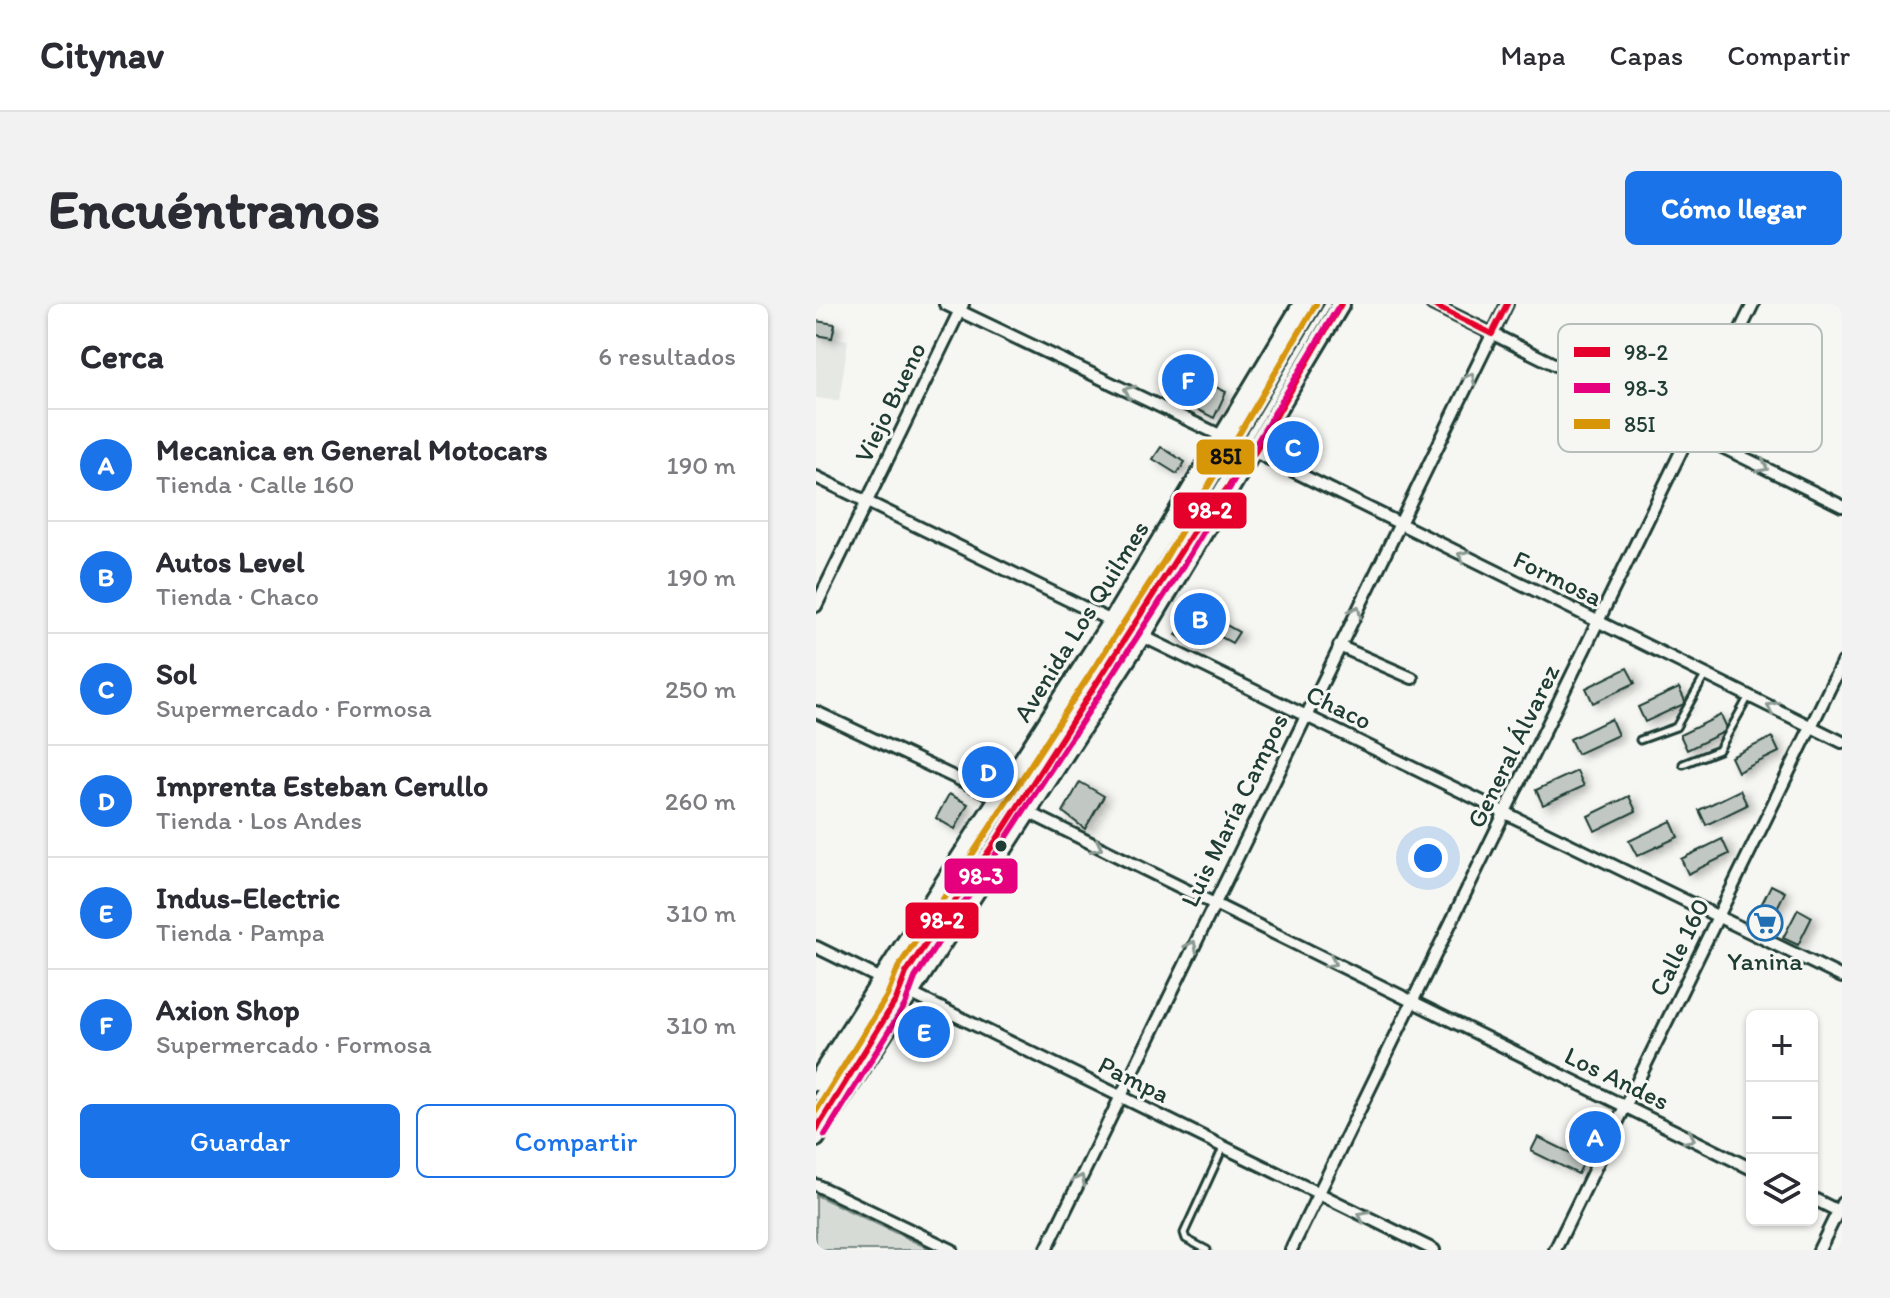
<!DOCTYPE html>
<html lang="es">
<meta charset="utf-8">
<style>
body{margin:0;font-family:Itim,sans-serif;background:#f2f2f3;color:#2b2b33}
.controls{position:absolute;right:24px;bottom:24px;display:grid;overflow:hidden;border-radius:12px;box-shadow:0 2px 6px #0004}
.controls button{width:72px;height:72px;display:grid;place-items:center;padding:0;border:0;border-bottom:2px solid #e1e1e2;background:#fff;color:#2b2b33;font:40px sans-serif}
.you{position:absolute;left:612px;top:554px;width:28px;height:28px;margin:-20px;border:6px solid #fff;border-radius:50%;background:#1a73e8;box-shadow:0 0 0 12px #1a73e833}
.badge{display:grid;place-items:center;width:52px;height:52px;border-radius:50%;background:#1a73e8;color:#fff;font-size:26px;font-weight:700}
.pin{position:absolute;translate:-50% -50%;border:4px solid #fff;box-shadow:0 2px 8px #0006}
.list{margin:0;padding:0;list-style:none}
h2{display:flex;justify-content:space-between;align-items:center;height:104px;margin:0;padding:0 32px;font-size:34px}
h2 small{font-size:26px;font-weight:400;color:#7c7c81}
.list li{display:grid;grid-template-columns:52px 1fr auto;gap:24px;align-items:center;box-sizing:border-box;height:112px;padding:0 32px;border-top:2px solid #e1e1e2}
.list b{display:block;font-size:30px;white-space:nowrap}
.list p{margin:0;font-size:26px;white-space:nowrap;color:#7c7c81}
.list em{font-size:26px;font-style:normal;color:#7c7c81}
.actions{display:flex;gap:16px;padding:24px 32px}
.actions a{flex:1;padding:18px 0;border:2px solid #1a73e8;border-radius:12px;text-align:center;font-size:28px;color:#1a73e8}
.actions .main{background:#1a73e8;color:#fff}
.icon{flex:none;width:44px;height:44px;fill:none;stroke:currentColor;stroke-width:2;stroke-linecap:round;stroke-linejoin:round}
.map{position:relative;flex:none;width:1026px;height:946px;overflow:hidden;border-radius:12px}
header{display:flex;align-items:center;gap:48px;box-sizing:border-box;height:112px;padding:0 40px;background:#fff;border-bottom:2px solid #e1e1e2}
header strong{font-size:38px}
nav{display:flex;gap:44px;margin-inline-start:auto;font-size:28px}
.intro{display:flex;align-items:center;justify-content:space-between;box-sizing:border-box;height:192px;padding:0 48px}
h1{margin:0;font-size:56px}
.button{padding:20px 36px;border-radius:12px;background:#1a73e8;color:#fff;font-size:28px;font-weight:700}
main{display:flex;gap:48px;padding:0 48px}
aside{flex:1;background:#fff;border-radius:12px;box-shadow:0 2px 6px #0004}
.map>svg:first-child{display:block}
</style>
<header>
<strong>Citynav</strong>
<nav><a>Mapa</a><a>Capas</a><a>Compartir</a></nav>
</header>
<div class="intro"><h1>Encuéntranos</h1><a class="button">Cómo llegar</a></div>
<main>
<aside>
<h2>Cerca<small>6 resultados</small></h2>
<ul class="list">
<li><span class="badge">A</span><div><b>Mecanica en General Motocars</b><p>Tienda · Calle 160</p></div><em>190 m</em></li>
<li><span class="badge">B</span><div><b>Autos Level</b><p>Tienda · Chaco</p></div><em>190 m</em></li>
<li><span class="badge">C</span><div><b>Sol</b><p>Supermercado · Formosa</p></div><em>250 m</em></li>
<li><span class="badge">D</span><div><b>Imprenta Esteban Cerullo</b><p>Tienda · Los Andes</p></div><em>260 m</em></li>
<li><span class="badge">E</span><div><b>Indus-Electric</b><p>Tienda · Pampa</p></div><em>310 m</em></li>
<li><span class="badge">F</span><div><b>Axion Shop</b><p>Supermercado · Formosa</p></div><em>310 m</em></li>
</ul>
<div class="actions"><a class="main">Guardar</a><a>Compartir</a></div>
</aside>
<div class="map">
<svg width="1026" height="946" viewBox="0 0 1026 946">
<defs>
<filter id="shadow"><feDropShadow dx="5.5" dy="3.5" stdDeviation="4" flood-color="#0004"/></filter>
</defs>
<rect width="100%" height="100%" fill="#f6f6f2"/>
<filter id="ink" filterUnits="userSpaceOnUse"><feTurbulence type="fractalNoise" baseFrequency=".0125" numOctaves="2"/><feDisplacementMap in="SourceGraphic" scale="16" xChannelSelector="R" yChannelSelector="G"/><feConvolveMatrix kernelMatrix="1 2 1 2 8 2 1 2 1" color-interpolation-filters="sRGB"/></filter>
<g filter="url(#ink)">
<path fill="#e6e8e4" d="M0 31 32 36 23 97 0 94Z"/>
<g fill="#d6dbd6" stroke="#7a8c85" stroke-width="2">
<path d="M74 691 78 693 0 812V805Z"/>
<path d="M0 891 116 946H0Z"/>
</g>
<g fill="#c1c8c3" stroke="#1f3d34" stroke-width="2" filter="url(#shadow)">
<path d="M0 17 19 20 16 34 0 31Z"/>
<path d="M382 74 410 88 398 114 370 100Z"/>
<path d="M479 128 495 138 480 163 468 155 467 147Z"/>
<path d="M345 143 369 158 361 170 337 155Z"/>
<path d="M376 302 423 328 416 339 394 327 384 345 360 331Z"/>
<path d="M811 364 819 379 777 399 770 384Z"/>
<path d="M863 384 870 399 829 418 822 403Z"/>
<path d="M905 411 912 426 871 446 864 431Z"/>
<path d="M795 415 802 431 761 450 754 435Z"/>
<path d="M956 433 963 448 922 468 915 453Z"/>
<path d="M761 467 768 482 727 501 720 486Z"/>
<path d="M264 478 288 492 269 525 247 508Z"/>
<path d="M924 486 931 501 890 521 883 506Z"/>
<path d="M133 490 152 500 139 525 120 514Z"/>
<path d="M813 492 820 507 779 527 772 512Z"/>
<path d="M855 517 862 533 821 552 813 537Z"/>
<path d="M906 535 913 550 872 570 865 555Z"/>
<path d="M955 581 969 588 950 626 936 619Z"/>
<path d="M982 605 996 613 982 641 967 634Z"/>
<path d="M108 714 120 721 108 742 96 734Z"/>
<path d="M778 806 792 814 780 836 766 829Z"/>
<path d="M722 833 769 856 762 870 715 847Z"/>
</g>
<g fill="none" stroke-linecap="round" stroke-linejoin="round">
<defs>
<g id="service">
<path d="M824 436 860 423 890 370"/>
<path d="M867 460 903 446 933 392"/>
<path d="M20 790 80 696 90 669 354 265 512 0"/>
<path d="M0 793 301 334 498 0"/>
<path d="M391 946 370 935 368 929 407 844"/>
</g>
<g id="minor">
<path d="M129 0 408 133"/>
<path d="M616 0 1026 202"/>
<path d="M439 148 1026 438"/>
<path d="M0 173 1026 673"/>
<path d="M0 302 147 0"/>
<path d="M523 342 596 374"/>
<path d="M0 408 212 508 936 865"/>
<path d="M0 643 618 946"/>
<path d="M0 881 136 946"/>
<path d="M996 894 1026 909"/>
<path d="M230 946 691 0"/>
<path d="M475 946 937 0"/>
<path d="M739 946 1026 359"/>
<path d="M1003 946 1026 899"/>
</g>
<g id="primary">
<path d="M0 778 297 315 486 0"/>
<path d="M0 834 327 330 525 0"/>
</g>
</defs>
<use href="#service" stroke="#1f3d34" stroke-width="11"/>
<use href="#minor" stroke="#1f3d34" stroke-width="16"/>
<use href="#primary" stroke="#1f3d34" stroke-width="22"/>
<use href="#service" stroke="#f6f6f2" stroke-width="5"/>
<use href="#minor" stroke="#f6f6f2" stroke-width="10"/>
<use href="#primary" stroke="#f6f6f2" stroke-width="16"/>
<defs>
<g id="bus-1">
<path d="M616 0 676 30 691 0"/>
<path d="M0 826 80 696 90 669 179 538 376 230 439 148 525 0"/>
</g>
<path id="bus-2" d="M9 831 89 701 99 674 362 270 521 5"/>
<path id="bus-3" d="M0 807 71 692 82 664 346 260 500 0"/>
</defs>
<use href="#bus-1" stroke="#f6f6f2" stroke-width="12"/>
<use href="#bus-2" stroke="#f6f6f2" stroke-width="12"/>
<use href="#bus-3" stroke="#f6f6f2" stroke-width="12"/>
<use href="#bus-1" stroke="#e4002b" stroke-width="6"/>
<use href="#bus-2" stroke="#e5007d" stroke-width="6"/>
<use href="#bus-3" stroke="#d79608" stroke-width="6"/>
</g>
<defs><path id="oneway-chevron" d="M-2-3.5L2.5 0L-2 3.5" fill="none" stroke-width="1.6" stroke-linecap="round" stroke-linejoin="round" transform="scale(2)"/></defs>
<g stroke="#8a9a93">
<use href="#oneway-chevron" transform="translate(654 74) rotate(-64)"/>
<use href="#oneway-chevron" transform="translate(313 87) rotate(-155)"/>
<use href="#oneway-chevron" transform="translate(947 163) rotate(27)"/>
<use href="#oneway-chevron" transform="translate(647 252) rotate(-154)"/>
<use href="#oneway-chevron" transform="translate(540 307) rotate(-64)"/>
<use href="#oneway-chevron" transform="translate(956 403) rotate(-153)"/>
<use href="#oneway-chevron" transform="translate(281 543) rotate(27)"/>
<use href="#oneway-chevron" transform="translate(376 642) rotate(-64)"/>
<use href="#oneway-chevron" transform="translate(515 658) rotate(26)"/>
<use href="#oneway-chevron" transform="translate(874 834) rotate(26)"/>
<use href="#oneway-chevron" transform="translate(264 876) rotate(-64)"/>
<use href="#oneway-chevron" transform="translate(547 912) rotate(-154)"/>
</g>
</g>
<defs>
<symbol id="supermarket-ring" viewBox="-11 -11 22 22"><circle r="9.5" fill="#f6f6f2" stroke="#1f6fb2" stroke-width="1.5"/><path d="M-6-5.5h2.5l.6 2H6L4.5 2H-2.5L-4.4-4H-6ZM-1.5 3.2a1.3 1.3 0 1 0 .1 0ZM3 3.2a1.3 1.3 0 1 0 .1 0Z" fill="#1f6fb2"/></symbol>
</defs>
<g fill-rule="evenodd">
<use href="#supermarket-ring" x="929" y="599" width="40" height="40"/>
</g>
<circle fill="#1f3d34" stroke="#f6f6f2" stroke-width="3" cx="185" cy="542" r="7"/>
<g text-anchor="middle" stroke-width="6" stroke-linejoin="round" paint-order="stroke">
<g font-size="26" fill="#1f3d34" stroke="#f6f6f2">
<text transform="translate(74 98) rotate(-64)" y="9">Viejo Bueno</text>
<text transform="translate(742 274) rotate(26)" y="9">Formosa</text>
<text transform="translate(265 317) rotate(-58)" y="9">Avenida Los Quilmes</text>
<text transform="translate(523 403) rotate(26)" y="9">Chaco</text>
<text transform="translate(697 442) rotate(-64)" y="9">General Álvarez</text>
<text transform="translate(418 506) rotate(-64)" y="9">Luis María Campos</text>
<text transform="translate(863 643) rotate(-64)" y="9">Calle 160</text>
<text transform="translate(801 774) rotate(26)" y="9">Los Andes</text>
<text transform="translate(318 775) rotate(26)" y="9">Pampa</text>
</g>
<g font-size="26" fill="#1f3d34" stroke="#f6f6f2">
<text x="949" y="666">Yanina</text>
</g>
</g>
<rect x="742" y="20" width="264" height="128" rx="12" fill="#f6f6f2" stroke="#b6beb9" stroke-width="2"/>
<rect x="758" y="43" width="36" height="10" fill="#e4002b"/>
<rect x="758" y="79" width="36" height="10" fill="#e5007d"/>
<rect x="758" y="115" width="36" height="10" fill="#d79608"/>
<g font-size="22" fill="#1f3d34">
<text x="808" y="56">98-2</text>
<text x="808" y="92">98-3</text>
<text x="808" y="128">85I</text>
</g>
<g stroke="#f6f6f2" stroke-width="3">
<rect x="379" y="134" width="61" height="38" rx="8" fill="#d79608"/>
<rect x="356" y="187" width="76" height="39" rx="8" fill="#e4002b"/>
<rect x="127" y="553" width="76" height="38" rx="8" fill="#e5007d"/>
<rect x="88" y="597" width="76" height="39" rx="8" fill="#e4002b"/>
</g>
<g font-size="22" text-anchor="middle" font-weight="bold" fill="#fff">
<text x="394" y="214">98-2</text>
<text x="165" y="580">98-3</text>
<text x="126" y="624">98-2</text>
</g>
<g font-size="22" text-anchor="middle" font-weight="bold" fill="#111">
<text x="410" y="160">85I</text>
</g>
</svg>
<div class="controls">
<button>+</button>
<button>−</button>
<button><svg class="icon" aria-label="layers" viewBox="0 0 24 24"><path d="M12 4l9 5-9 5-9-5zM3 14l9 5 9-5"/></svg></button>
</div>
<div class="you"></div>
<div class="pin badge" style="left:779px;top:833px">A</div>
<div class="pin badge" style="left:384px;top:315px">B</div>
<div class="pin badge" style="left:477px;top:143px">C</div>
<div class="pin badge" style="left:172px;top:468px">D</div>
<div class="pin badge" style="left:108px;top:728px">E</div>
<div class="pin badge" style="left:372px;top:76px">F</div>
</div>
</main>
